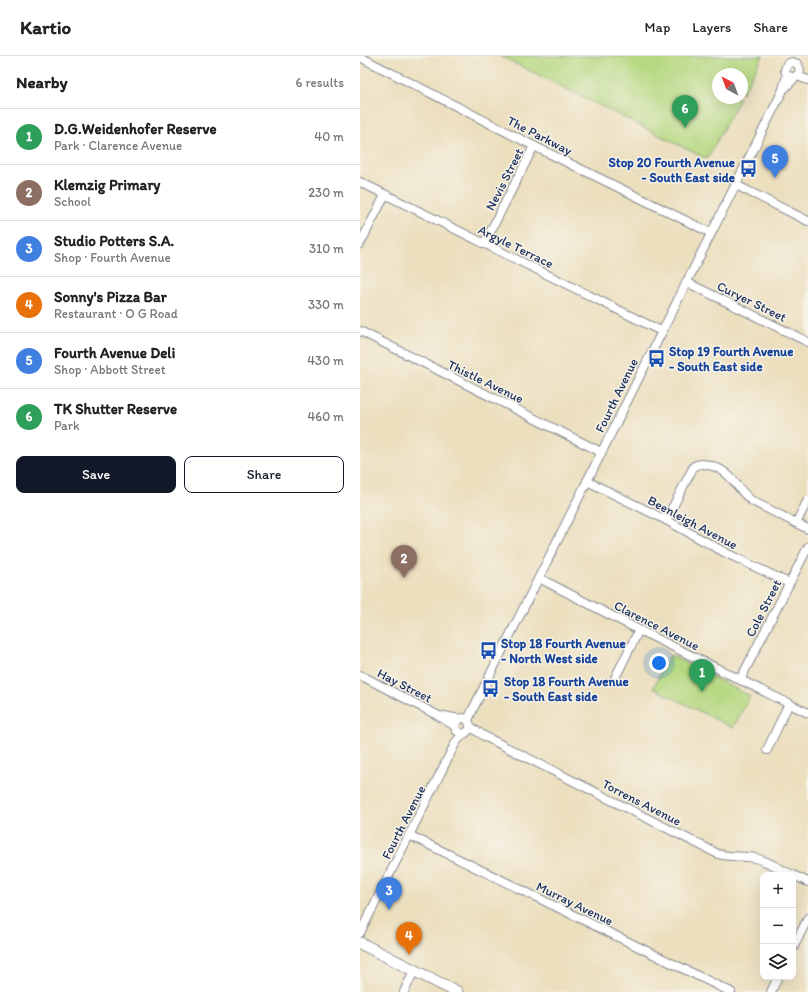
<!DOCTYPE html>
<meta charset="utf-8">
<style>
body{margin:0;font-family:Itim,sans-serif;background:#f6f6f6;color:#222}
.controls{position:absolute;right:12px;bottom:12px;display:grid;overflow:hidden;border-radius:8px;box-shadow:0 4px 16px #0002}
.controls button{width:36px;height:36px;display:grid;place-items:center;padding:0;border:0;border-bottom:1px solid #e0e0e0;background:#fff;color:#222;font:20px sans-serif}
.compass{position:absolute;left:352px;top:12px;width:36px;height:36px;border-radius:50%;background:#fff;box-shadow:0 4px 16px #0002;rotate:319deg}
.you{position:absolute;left:299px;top:607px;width:14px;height:14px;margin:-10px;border:3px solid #fff;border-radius:50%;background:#1a73e8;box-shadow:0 0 0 6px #1a73e833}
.badge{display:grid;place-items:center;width:26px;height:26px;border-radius:50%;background:#111827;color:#fff;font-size:13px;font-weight:700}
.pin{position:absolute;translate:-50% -33px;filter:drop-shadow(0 1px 2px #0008)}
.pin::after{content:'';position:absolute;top:21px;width:14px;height:12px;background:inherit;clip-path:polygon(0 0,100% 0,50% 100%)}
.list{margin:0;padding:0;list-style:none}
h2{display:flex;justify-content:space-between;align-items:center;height:52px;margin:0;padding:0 16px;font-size:17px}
h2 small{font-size:13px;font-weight:400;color:#767676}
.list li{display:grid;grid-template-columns:26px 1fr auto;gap:12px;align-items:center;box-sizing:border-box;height:56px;padding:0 16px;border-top:1px solid #e0e0e0}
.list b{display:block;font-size:15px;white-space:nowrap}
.list p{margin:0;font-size:13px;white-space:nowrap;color:#767676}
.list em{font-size:13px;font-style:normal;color:#767676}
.actions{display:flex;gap:8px;padding:12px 16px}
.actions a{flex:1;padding:9px 0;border:1px solid #111827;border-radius:8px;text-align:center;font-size:14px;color:#111827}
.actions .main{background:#111827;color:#fff}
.icon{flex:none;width:22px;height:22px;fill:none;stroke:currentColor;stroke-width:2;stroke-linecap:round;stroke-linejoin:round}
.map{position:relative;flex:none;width:448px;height:936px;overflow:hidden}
header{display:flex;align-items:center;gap:24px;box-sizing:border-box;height:56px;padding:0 20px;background:#fff;border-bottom:1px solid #e0e0e0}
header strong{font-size:19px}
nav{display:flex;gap:22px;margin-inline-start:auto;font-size:14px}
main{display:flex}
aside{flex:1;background:#fff}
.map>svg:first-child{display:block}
</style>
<header>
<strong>Kartio</strong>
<nav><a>Map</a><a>Layers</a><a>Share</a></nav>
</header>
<main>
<aside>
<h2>Nearby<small>6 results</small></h2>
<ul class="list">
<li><span class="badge" style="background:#2e9e5b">1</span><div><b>D.G.Weidenhofer Reserve</b><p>Park · Clarence Avenue</p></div><em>40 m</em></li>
<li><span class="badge" style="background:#8d6e63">2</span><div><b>Klemzig Primary</b><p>School</p></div><em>230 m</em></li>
<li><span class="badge" style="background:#3f7fe0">3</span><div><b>Studio Potters S.A.</b><p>Shop · Fourth Avenue</p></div><em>310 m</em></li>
<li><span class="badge" style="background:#e8710a">4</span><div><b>Sonny's Pizza Bar</b><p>Restaurant · O G Road</p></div><em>330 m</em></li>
<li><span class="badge" style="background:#3f7fe0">5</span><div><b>Fourth Avenue Deli</b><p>Shop · Abbott Street</p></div><em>430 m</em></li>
<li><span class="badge" style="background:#2e9e5b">6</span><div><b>TK Shutter Reserve</b><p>Park</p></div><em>460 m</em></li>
</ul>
<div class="actions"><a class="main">Save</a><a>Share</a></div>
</aside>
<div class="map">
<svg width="448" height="936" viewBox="0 0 448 936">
<rect width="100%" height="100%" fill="#f7f3e8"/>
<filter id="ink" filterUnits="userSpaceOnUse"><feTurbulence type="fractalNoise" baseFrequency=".025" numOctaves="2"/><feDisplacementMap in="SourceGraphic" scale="8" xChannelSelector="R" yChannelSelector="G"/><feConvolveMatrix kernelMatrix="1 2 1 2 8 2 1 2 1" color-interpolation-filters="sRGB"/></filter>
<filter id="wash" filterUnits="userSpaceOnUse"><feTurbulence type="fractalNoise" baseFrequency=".012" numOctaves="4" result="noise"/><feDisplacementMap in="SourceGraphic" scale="16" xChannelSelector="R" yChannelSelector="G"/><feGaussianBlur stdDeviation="0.9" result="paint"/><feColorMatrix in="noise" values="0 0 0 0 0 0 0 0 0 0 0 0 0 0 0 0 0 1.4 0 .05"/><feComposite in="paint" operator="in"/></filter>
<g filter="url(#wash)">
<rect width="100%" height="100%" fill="#ecdfbe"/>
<g fill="#b5d880" stroke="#68846f">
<path d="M140 0H403L382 38V18H358V42H380L347 103Z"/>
<path d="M310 599 390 640 373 672 293 632Z"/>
</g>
</g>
<g filter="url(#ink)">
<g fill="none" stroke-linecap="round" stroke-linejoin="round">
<defs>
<g id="street">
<path d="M0 1 174 90 351 177"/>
<path d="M437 20 448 24"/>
<path d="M425 32C430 26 437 21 440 15L438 8 432 6 427 8 425 14 427 20 434 21"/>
<path d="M0 126 301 275"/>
<path d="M376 129 448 165"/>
<path d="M0 188 25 139"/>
<path d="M124 188 174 90"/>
<path d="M326 226 448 286"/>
<path d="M0 275 241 396"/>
<path d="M227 425 306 464 366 497 429 527"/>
<path d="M306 464 334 410C345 404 363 413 371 422 378 430 383 438 392 445L448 473"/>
<path d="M436 467 448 444"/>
<path d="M179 522 279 574 448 657"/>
<path d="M0 619 79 660 95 670"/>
<path d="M255 622 279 574"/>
<path d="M380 624 448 491"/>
<path d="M84 660 99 663 104 662 108 664 111 672 106 677 101 678 96 674 95 668 99 663"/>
<path d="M108 664 113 653 422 36 427 20"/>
<path d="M111 671 124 680 358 798C371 802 383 799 395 802 408 805 421 814 433 819"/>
<path d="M407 694 429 647"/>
<path d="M49 779 371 936"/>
<path d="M433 819 448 826"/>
<path d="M0 877 96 686 103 678"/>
<path d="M433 892 448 862"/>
<path d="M44 936 54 915"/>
<path d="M411 936 418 921"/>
</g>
<path id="secondary" d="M0 887 97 936"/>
</defs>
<use href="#street" stroke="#84878e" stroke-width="10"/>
<use href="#secondary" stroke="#84878e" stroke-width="13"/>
<use href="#street" stroke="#fff" stroke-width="8"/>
<use href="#secondary" stroke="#fff" stroke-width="11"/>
</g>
</g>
<defs>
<symbol id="bus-bare" viewBox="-9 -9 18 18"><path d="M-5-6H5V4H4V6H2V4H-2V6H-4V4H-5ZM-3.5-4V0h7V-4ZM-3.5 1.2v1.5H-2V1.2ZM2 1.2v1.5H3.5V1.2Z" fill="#1a4fb4" stroke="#f7f3e8" stroke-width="2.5" paint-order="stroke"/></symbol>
</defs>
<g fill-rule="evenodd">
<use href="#bus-bare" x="376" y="100" width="25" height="25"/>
<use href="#bus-bare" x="284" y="290" width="25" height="25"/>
<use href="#bus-bare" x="116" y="582" width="25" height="25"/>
<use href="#bus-bare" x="118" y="620" width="25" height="25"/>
</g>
<g text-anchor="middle" stroke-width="3" stroke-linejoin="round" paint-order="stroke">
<g font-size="13" fill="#1b2f5e" stroke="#f7f3e8">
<text transform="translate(180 79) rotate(27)" y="5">The Parkway</text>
<text transform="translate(144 123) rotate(-63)" y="5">Nevis Street</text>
<text transform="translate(156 190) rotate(26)" y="5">Argyle Terrace</text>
<text transform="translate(392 245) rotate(26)" y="5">Curyer Street</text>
<text transform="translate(126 325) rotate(26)" y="5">Thistle Avenue</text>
<text transform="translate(256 339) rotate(-64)" y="5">Fourth Avenue</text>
<text transform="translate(333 466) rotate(28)" y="5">Beenleigh Avenue</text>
<text transform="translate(403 552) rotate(-63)" y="5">Cole Street</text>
<text transform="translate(297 569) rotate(27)" y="5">Clarence Avenue</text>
<text transform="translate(45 629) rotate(27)" y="5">Hay Street</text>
<text transform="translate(282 746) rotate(27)" y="5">Torrens Avenue</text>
<text transform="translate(43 766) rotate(-63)" y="5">Fourth Avenue</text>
<text transform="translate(215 847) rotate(26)" y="5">Murray Avenue</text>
</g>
<g font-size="13" font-weight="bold" fill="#164399" stroke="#f7f3e8" text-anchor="start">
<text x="375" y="111" text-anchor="end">Stop 20 Fourth Avenue<tspan x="375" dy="15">- South East side</tspan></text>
<text x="309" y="300">Stop 19 Fourth Avenue<tspan x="309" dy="15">- South East side</tspan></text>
<text x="141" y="592">Stop 18 Fourth Avenue<tspan x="141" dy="15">- North West side</tspan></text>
<text x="144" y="630">Stop 18 Fourth Avenue<tspan x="144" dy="15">- South East side</tspan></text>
</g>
</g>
</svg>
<div class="controls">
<button>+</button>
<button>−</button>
<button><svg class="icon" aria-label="layers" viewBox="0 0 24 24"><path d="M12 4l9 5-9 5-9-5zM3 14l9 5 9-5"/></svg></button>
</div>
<svg class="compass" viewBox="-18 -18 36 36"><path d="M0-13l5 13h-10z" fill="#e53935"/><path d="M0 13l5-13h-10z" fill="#767676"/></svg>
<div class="you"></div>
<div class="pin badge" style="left:342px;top:636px;background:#2e9e5b">1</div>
<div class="pin badge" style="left:44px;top:522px;background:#8d6e63">2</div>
<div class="pin badge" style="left:29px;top:854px;background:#3f7fe0">3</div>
<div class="pin badge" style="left:49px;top:899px;background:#e8710a">4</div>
<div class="pin badge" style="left:415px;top:122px;background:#3f7fe0">5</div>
<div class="pin badge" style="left:325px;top:72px;background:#2e9e5b">6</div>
</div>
</main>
